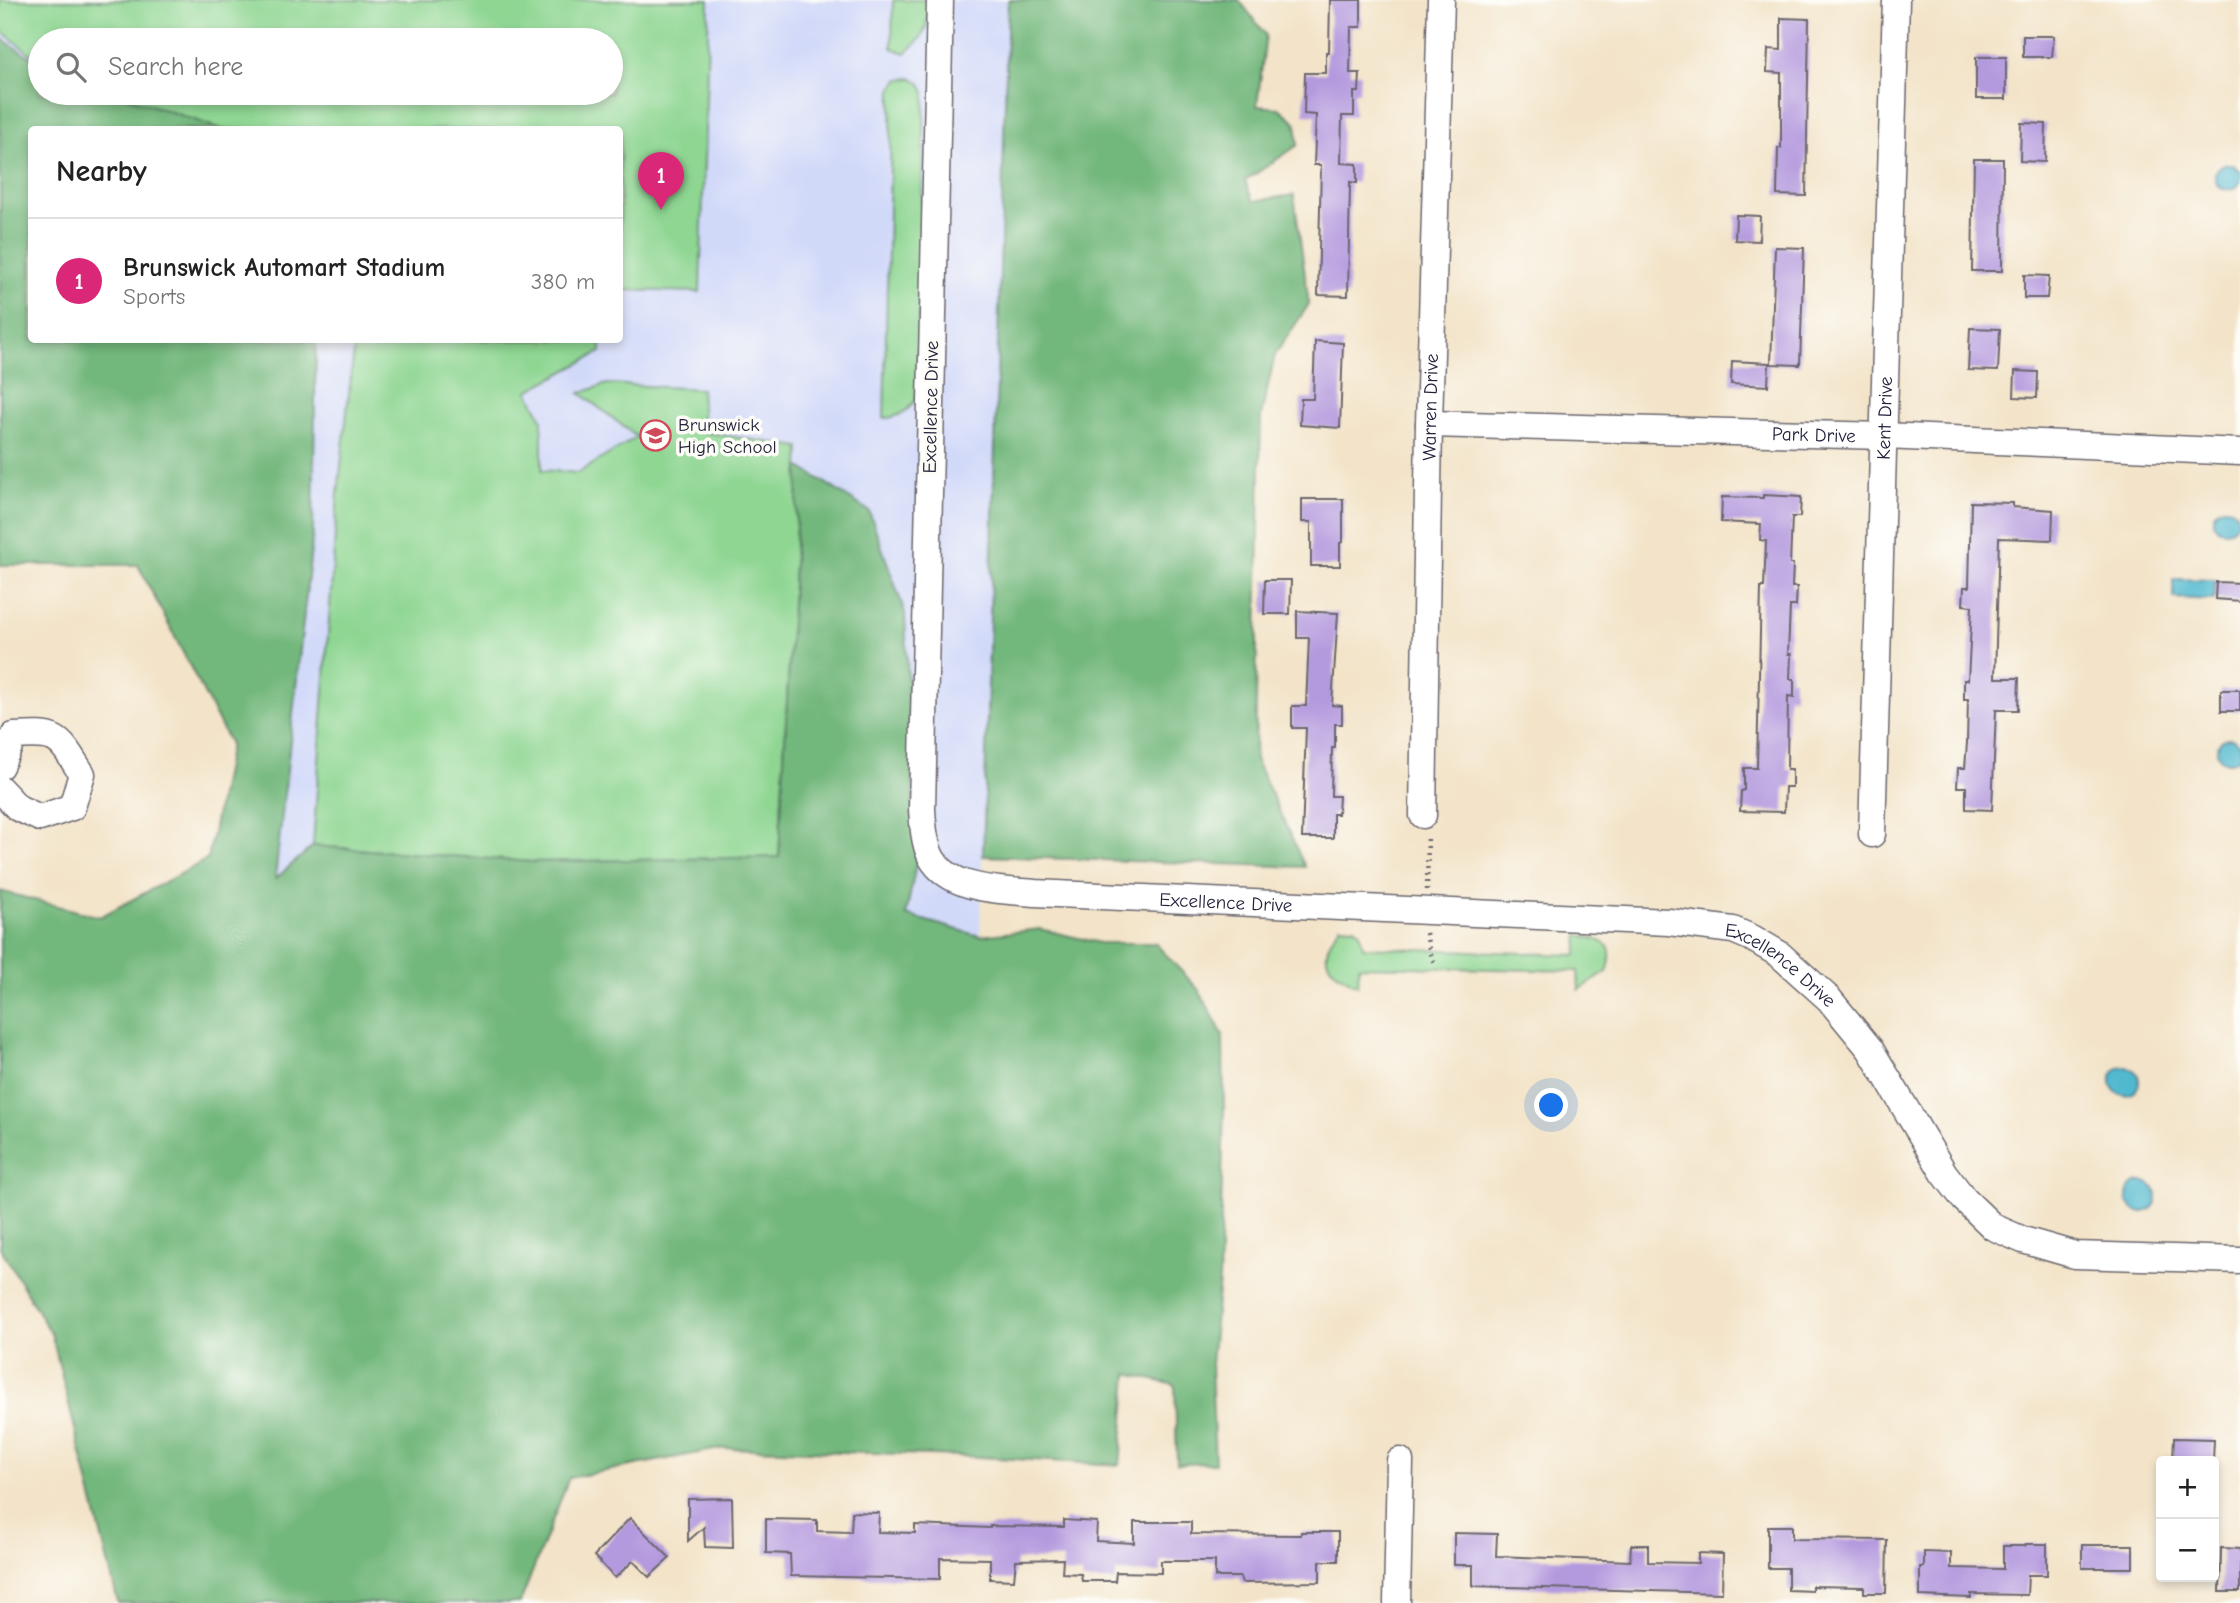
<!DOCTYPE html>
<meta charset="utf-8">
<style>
body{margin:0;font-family:"Comic Neue",sans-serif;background:#f6f6f6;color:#222}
.controls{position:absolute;right:21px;bottom:21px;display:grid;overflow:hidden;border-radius:7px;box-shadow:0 4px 10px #0003}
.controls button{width:63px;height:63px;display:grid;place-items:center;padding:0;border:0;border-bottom:2px solid #e0e0e0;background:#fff;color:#222;font:35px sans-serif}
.you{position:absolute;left:1552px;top:1106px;width:24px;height:24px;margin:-18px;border:5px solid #fff;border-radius:50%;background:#1a73e8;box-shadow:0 0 0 10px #1a73e833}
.badge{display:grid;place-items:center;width:46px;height:46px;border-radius:50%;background:#db2777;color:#fff;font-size:23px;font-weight:700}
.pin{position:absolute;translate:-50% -58px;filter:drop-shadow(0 2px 4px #0008)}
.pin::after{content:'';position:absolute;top:37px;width:24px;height:21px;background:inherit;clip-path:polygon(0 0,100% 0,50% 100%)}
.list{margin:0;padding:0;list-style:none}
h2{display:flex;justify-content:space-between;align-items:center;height:91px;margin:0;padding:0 28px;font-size:30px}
h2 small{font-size:23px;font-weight:400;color:#767676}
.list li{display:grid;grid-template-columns:46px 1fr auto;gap:21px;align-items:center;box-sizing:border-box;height:126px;padding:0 28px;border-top:2px solid #e0e0e0}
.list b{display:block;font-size:26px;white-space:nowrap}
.list p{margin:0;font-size:23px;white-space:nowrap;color:#767676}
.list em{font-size:23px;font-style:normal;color:#767676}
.icon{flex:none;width:38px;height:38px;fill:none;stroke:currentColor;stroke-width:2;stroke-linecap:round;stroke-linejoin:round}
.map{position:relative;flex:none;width:2240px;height:1603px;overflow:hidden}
.search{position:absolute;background:#fff;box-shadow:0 4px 10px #0003;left:28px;top:28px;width:595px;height:77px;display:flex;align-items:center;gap:18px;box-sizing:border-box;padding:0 24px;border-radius:38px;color:#767676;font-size:26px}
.panel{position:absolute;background:#fff;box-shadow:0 4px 10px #0003;left:28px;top:126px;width:595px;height:217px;border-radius:7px}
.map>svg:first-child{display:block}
</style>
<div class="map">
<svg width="2240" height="1603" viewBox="0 0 2240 1603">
<rect width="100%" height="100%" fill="#fdfcf7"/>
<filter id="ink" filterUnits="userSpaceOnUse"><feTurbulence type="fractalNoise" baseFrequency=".0143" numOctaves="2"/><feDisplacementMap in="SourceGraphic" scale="14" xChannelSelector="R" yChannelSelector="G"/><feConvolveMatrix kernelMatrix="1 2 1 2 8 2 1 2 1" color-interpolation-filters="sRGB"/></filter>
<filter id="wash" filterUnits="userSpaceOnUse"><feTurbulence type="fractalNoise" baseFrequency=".00686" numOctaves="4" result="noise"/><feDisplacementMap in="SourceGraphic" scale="28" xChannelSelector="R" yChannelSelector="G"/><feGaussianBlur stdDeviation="1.57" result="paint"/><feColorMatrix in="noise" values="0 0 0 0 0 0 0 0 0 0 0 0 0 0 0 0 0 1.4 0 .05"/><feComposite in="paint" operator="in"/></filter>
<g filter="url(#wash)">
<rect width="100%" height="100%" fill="#f3e4c9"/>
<path fill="#d1d9f9" d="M0 0H1008L980 936 906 915 274 880 313 531 316 340H620V130L221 129 115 93H611V40H40V63L0 38Z"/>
<g fill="#8ed692" stroke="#587c66" stroke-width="2">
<path d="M0 0H709L700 292 620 290V130L221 129 115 93H611V40H40V61L0 30Z"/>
<path d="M893 0H929C928 27 927 35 906 53L892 48Z"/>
<path d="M912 78 920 82 925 92 916 400C907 411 899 418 884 418L892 88 900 79Z"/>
<path d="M355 340H601V352L528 391 542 419V470L578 473 637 437 580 393 607 384 701 389 703 432 800 447 779 857 533 862 313 846 338 493Z"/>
<path d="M1340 926 1355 927 1360 932 1363 947 1577 955 1579 935C1604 941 1617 942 1607 972L1579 990 1578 971 1359 966 1358 985C1324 968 1317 957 1340 926Z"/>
</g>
<g fill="#72b77c" stroke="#4a6c5c" stroke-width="2">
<path d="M1008 0H1239L1266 35 1257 106 1279 108 1296 122 1298 145 1245 181 1253 201 1294 195 1309 304 1275 355 1261 416 1255 759 1305 867 983 856Z"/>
<path d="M0 38 40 63V93H115L221 129 32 130V340H316L313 531 275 879 313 846 533 862 779 857 799 466 869 511 905 613 916 864 906 915 980 936 1040 929 1100 943H1155L1199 990 1223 1035 1224 1113 1219 1281 1211 1364 1215 1463 1177 1464 1175 1385 1128 1374 1120 1465 961 1456 724 1448 569 1478 520 1603H118L52 1336 0 1247V891L100 917 208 859 230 744 138 565H0Z"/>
</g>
<g fill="#51b9cf" stroke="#3a6e85" stroke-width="2">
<circle cx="2228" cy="177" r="13"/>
<circle cx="2225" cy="519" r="12"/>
<path d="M2174 579 2215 580 2214 600 2174 598Z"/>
<circle cx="2229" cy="750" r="12"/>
<circle cx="2125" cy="1081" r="14"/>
<circle cx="2142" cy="1197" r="15"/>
</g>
<g id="blocks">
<g fill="#b399de">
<path d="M1330 0H1361V27H1351L1350 73H1360L1359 92H1354V116H1342L1341 163 1357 164V183L1350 182 1348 296 1318 295 1321 165H1314L1316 115 1304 114 1305 73H1326V52H1329Z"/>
<path d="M1781 18 1809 19 1806 196 1777 195 1778 148H1781V73L1767 72 1768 49 1781 50Z"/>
<path d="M2023 36H2054L2052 57H2023Z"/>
<rect x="1976" y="57" width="30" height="42"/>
<path d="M2021 123 2046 124 2045 162 2020 161Z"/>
<path d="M1974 159H2003L2002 271H1972Z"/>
<path d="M1736 215 1760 216 1759 241 1735 240Z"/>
<path d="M1775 247 1804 248 1800 365 1771 364Z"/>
<path d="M2024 275 2049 276 2047 298H2024Z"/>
<path d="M1970 328 2000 329 1998 371 1968 370Z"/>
<path d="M1315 341 1343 343 1340 428 1300 425 1301 399H1313Z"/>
<path d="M1732 361 1769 363 1768 386 1731 384Z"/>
<path d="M2015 371 2038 372 2037 398 2014 397Z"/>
<path d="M1763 495 1801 497 1800 517H1792L1790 564H1793L1792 587H1797L1796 606H1790L1788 654H1791L1790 679H1794V697L1788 696 1787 769H1792V787H1785L1784 812 1740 811 1741 791 1744 790V768H1757L1761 587H1764L1766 541 1760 540 1761 524 1721 522 1722 497 1763 498Z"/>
<path d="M1302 499H1343V542L1340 543V566H1311V522H1302Z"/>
<path d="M1971 502 2013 503V507L2053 510 2052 540 1999 538 1995 678H2019L2018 710H1996L1992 810 1966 809V787H1957L1958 768H1965L1967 743 1968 699H1964V680H1968L1972 606 1963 605 1964 587H1969Z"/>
<path d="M1265 580H1291L1290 614H1264Z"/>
<path d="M2216 582 2240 583V601L2215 599Z"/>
<path d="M1297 611 1338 613 1332 705 1342 706V724H1335V748H1332L1331 796H1339L1338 814H1333V838H1302L1306 728H1292V706H1306L1309 638H1297Z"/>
<rect x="2221" y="690" width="19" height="21"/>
<path d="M2174 1438 2214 1439 2213 1461H2173Z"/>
<path d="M732 1498 733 1548 705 1547 704 1527 688 1541V1499Z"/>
<path d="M852 1512 879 1513 878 1532 915 1533V1525L990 1528V1526L1064 1527V1520L1097 1522 1096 1541 1134 1543V1522H1191V1534L1301 1535V1532H1338V1561H1320V1582L1242 1583 1240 1577H1215V1561H1161V1573L1116 1572 1115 1581H1082L1081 1574 1062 1573 1063 1559 1016 1560 1014 1580 990 1579V1559L940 1558V1579L791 1576 790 1554 766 1553V1519L817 1520V1531L851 1532Z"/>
<path d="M630 1518 670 1558 649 1577 633 1561 615 1578 594 1556Z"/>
<path d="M1768 1526H1792V1539L1887 1540 1886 1593H1864V1587L1812 1586V1591L1788 1590V1568H1768Z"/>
<path d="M1454 1533 1497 1534 1496 1556 1630 1561 1631 1545H1648V1562L1698 1563V1553L1723 1554 1722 1593 1473 1586V1565H1454Z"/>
<path d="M2026 1544H2047V1575H2028L2027 1595 1971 1594V1598L1920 1596V1567H1924V1552L1951 1553V1568L2003 1569V1546H2025Z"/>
<rect x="2082" y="1545" width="51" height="23"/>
<path d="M2221 1548 2240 1549V1592H2220Z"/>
</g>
</g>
</g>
<g filter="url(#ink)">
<use href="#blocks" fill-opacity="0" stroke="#6b666d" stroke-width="2"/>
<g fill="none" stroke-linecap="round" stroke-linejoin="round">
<defs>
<g id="minor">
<path id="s1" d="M940 0 922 809C923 825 924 842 931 857 950 891 1001 890 1035 893L1669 922 1733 930 1752 938 1779 954 1829 999 1870 1049 1944 1173 1964 1199 1993 1227 2023 1240 2075 1255 2240 1260"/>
<path id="s2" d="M1429 424 1884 436 2240 452"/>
<path d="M0 766 14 736C59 733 58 736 82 774L72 807 40 818 18 808 0 789"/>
<path id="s3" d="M1423 815 1429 424 1441 0"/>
<path id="s4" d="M1872 834 1896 0"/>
<path d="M1397 1603 1400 1461"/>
</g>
</defs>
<use href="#minor" stroke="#6b666d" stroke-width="29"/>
<g stroke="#6b666d" stroke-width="4.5" stroke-dasharray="2 5" stroke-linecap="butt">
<path d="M1427 890 1428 835"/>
<path d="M1426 933 1429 949 1436 966"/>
</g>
<use href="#minor" stroke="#fff" stroke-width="26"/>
</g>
</g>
<defs>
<symbol id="school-ring" viewBox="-11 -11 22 22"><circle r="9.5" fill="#fdfcf7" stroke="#d1495b" stroke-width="1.5"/><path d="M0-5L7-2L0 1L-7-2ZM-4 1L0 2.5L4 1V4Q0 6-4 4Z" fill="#d1495b"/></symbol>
</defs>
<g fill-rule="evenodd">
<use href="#school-ring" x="638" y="418" width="35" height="35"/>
</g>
<g text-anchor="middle" stroke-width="7" stroke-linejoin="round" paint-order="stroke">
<g font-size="19" fill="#22223b" stroke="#fdfcf7">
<text transform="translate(930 407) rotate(-89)" y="7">Excellence Drive</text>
<text dy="7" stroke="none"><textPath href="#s3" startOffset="408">Warren Drive</textPath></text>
<text dy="7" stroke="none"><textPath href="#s4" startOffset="416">Kent Drive</textPath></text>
<text dy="7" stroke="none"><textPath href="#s2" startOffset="385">Park Drive</textPath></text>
<text dy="7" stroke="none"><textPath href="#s1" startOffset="1164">Excellence Drive</textPath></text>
<text dy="7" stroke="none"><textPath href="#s1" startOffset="1731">Excellence Drive</textPath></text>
</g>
<g font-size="19" fill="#22223b" stroke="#fdfcf7" text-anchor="start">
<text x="678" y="431">Brunswick<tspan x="678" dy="22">High School</tspan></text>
</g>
</g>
</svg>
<div class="controls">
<button>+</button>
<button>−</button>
</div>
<div class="you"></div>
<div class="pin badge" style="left:661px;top:210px">1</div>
<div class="search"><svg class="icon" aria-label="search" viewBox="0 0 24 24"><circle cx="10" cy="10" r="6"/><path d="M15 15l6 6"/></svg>Search here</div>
<section class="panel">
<h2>Nearby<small></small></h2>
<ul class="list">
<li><span class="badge">1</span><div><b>Brunswick Automart Stadium</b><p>Sports</p></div><em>380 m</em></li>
</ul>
</section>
</div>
